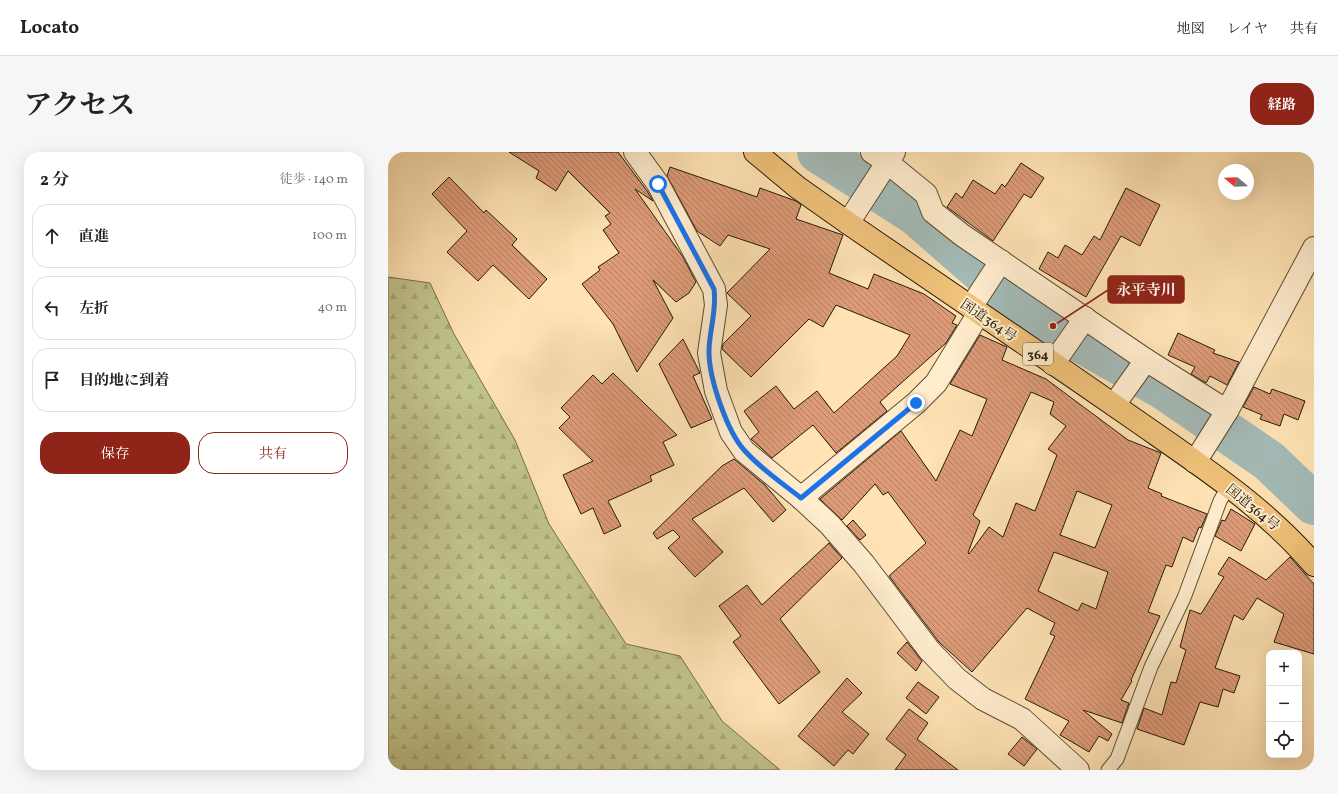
<!DOCTYPE html>
<html lang="ja">
<meta charset="utf-8">
<style>
body{margin:0;font-family:Vollkorn,"Noto Serif JP",serif;background:#f6f6f6;color:#222}
.controls{position:absolute;right:12px;bottom:12px;display:grid;overflow:hidden;border-radius:8px;box-shadow:0 4px 16px #0002}
.controls button{width:36px;height:36px;display:grid;place-items:center;padding:0;border:0;border-bottom:1px solid #e0e0e0;background:#fff;color:#222;font:20px sans-serif}
.compass{position:absolute;left:830px;top:12px;width:36px;height:36px;border-radius:50%;background:#fff;box-shadow:0 4px 16px #0002;rotate:289deg}
.stop{position:absolute;width:12px;height:12px;margin:-9px;border:3px solid #1a73e8;border-radius:50%;background:#fff}
.stop.end{background:#1a73e8;border-color:#fff;box-shadow:0 1px 4px #0008}
.list{margin:0;padding:0;list-style:none}
h2{display:flex;justify-content:space-between;align-items:center;height:52px;margin:0;padding:0 16px;font-size:17px}
h2 small{font-size:13px;font-weight:400;color:#767676}
.list li{display:grid;grid-template-columns:26px 1fr auto;gap:12px;align-items:center;box-sizing:border-box;height:64px;margin:0 8px 8px;padding:0 8px;border:1px solid #e0e0e0;border-radius:16px}
.list b{display:block;font-size:15px;white-space:nowrap}
.list em{font-size:13px;font-style:normal;color:#767676}
.actions{display:flex;gap:8px;padding:12px 16px}
.actions a{flex:1;padding:9px 0;border:1px solid #8f2418;border-radius:16px;text-align:center;font-size:14px;color:#8f2418}
.actions .main{background:#8f2418;color:#fff}
.icon{flex:none;width:22px;height:22px;fill:none;stroke:currentColor;stroke-width:2;stroke-linecap:round;stroke-linejoin:round}
.map{position:relative;flex:none;width:926px;height:618px;overflow:hidden;border-radius:16px}
header{display:flex;align-items:center;gap:24px;box-sizing:border-box;height:56px;padding:0 20px;background:#fff;border-bottom:1px solid #e0e0e0}
header strong{font-size:19px}
nav{display:flex;gap:22px;margin-inline-start:auto;font-size:14px}
.intro{display:flex;align-items:center;justify-content:space-between;box-sizing:border-box;height:96px;padding:0 24px}
h1{margin:0;font-size:28px}
.button{padding:10px 18px;border-radius:16px;background:#8f2418;color:#fff;font-size:14px;font-weight:700}
main{display:flex;gap:24px;padding:0 24px}
aside{flex:1;background:#fff;border-radius:16px;box-shadow:0 4px 16px #0002}
.map>svg:first-child{display:block}
</style>
<header>
<strong>Locato</strong>
<nav><a>地図</a><a>レイヤ</a><a>共有</a></nav>
</header>
<div class="intro"><h1>アクセス</h1><a class="button">経路</a></div>
<main>
<aside>
<h2>2 分<small>徒歩 · 140 m</small></h2>
<ul class="list">
<li><svg class="icon" aria-label="ahead" viewBox="0 0 24 24"><path d="M12 20V5M6 11l6-6 6 6"/></svg><div><b>直進</b></div><em>100 m</em></li>
<li><svg class="icon" aria-label="left" viewBox="0 0 24 24"><path d="M17 20v-9H6M10 6l-5 5 5 5"/></svg><div><b>左折</b></div><em>40 m</em></li>
<li><svg class="icon" aria-label="arrive" viewBox="0 0 24 24"><path d="M6 21V4h12l-3 4 3 4H6"/></svg><div><b>目的地に到着</b></div></li>
</ul>
<div class="actions"><a class="main">保存</a><a>共有</a></div>
</aside>
<div class="map">
<svg width="926" height="618" viewBox="0 0 926 618">
<defs>
<pattern id="forest-firs" width="22" height="20" patternUnits="userSpaceOnUse"><rect width="22" height="20" fill="#c1c38c"/><path d="M5 1l3.5 6h-7zM16 11l3.5 6h-7z" fill="#a6a777"/></pattern>
<pattern id="building-back-hatch" width="6" height="6" patternUnits="userSpaceOnUse"><rect width="6" height="6" fill="#dd9b78"/><path d="M-1 5l2 2M0 0l6 6M5-1l2 2" fill="none" stroke="#b37e61"/></pattern>
</defs>
<rect width="100%" height="100%" fill="#ffe3b4"/>
<filter id="stains"><feTurbulence type="fractalNoise" baseFrequency=".005" numOctaves="4"/><feColorMatrix values="0 0 0 0 .2 0 0 0 0 .09 0 0 0 0 .02 0 0 0 .5 -.17"/></filter>
<radialGradient id="worn" r=".72"><stop offset=".6" stop-color="#630" stop-opacity="0"/><stop offset="1" stop-color="#630" stop-opacity=".3"/></radialGradient>
<path fill="url(#forest-firs)" stroke="#746e4c" d="M0 125 42 131 66 182 127 288 161 372 238 492 292 504 334 569 392 618H0Z"/>
<g fill="none" stroke-linecap="round" stroke-linejoin="round">
<path stroke="#a4bbb8" stroke-width="42" d="M430 0 527 62 614 138 665 174 776 237 881 309 926 352"/>
</g>
<g fill="url(#building-back-hatch)" stroke="#261a0b" fill-rule="evenodd">
<path d="M121 0H230L259 39 265 49 247 37 295 105 308 130 301 141 288 150 265 128 285 166 249 220 225 172 194 132 212 118 210 115 231 101 215 78 223 72 217 64 222 61 180 19 168 39 148 26 151 19Z"/>
<path d="M633 11 656 26 643 46 636 42 605 89 559 55 568 41 574 46 585 28 607 42 614 32 617 35Z"/>
<path d="M282 15 369 45 372 36 408 49 413 53 408 67 455 83 441 121 480 137 486 122 536 142 568 164 564 171 569 173 558 191 492 250 499 259 448 301 425 273 384 306 363 287 371 280 356 259 388 234 406 257 429 239 446 261 509 204 522 183 448 153 435 175 421 167 363 225 334 197 335 192 363 164 339 141 382 97 340 83 332 94 309 79 279 24Z"/>
<path d="M61 25 96 61 98 58 129 87 124 93 159 127 141 147 105 113 90 129 59 100 79 79 44 42Z"/>
<path d="M738 36 772 53 752 94 733 84 698 145 651 117 660 100 670 106 677 93 694 103 706 84 712 88Z"/>
<path d="M790 181 827 198 825 201 851 210 839 233 822 224 818 231 803 222 807 215 780 203Z"/>
<path d="M592 183 619 195 614 208 658 227 740 288 773 301 760 336 774 342 773 344 819 362 813 376 811 375 805 390 795 385 784 415 778 413 760 460 772 464 743 528 744 529 733 548 741 551 734 571 695 558 724 582 720 589 711 584 701 600 672 583 681 569 637 547 667 484 662 482 667 471 639 456 584 520 551 490 501 424 538 391 500 340 495 343 487 332 454 368 432 347 513 279 548 329 572 278 584 284 599 247 562 232ZM643 240 666 250 662 262 678 274 660 297 669 303 647 359 628 351 615 385 601 375 581 402 580 401 592 369 585 363ZM689 339 724 353 707 396 672 383ZM666 400 720 420 708 457 694 451 690 459 650 439Z"/>
<path d="M295 187 312 221 305 224 324 267 303 276 271 212Z"/>
<path d="M225 221 289 283 275 290 286 313 262 324 264 329 220 349 233 374 216 382 205 356 193 362 175 323 205 309 171 276 182 265 173 256 205 223 214 232Z"/>
<path d="M866 235 882 242 884 237 917 249 910 268 896 262 892 274 872 267 874 263 855 255Z"/>
<path d="M346 307 377 333 398 358 385 370 356 336 304 367 335 400 307 425 280 396 292 385 285 378 269 387 265 381 334 314Z"/>
<path d="M843 357 867 372 853 399 827 384 834 368 837 369Z"/>
<path d="M465 368 478 383 472 388 459 374Z"/>
<path d="M441 391 454 406 392 467 432 520 391 552 345 490 353 484 331 454 359 433 374 453Z"/>
<path d="M841 405 878 428 902 405 916 421 926 432V502L886 490 896 462 869 446 855 468 846 463 827 516 852 524 846 541 835 537 830 555 812 550 796 593 749 577 756 556 774 563 783 530 788 531 798 498 792 495 802 458 813 462 836 425 830 422Z"/>
<path d="M519 490 534 509 528 519 509 501Z"/>
<path d="M459 526 474 541 454 560 481 582 465 602 460 598 446 614 410 584Z"/>
<path d="M530 530 551 545 538 562 518 546Z"/>
<path d="M521 557 540 571 529 587 570 618H507L518 603 498 587Z"/>
<path d="M634 585 649 597 636 614 620 602Z"/>
</g>
<g fill="none" stroke-linecap="round" stroke-linejoin="round">
<defs>
<path id="lane" d="M720 618 729 607 763 515 796 446 832 349 840 335"/>
<g id="street">
<path d="M247 0 270 32 326 137 328 153 321 201 328 239 343 280 356 299 413 346 442 373 476 412 541 498 569 527 595 547 634 567 690 618"/>
<path d="M484 0 500 11 538 42 545 60 574 83 758 208 839 259"/>
<path d="M460 71 506 0"/>
<path d="M583 155 613 109"/>
<path d="M665 212 697 166"/>
<path d="M726 253 758 208"/>
<path d="M807 310 839 259 926 96"/>
<path d="M413 346 528 251 548 231 591 161"/>
</g>
<path id="highway" d="M367 0 409 35 460 71C555 136 651 201 746 267 809 311 876 354 926 413"/>
</defs>
<use href="#lane" stroke="#5c4c35" stroke-width="15"/>
<use href="#street" stroke="#5c4c35" stroke-width="24"/>
<use href="#highway" stroke="#261a0b" stroke-width="24"/>
<use href="#lane" stroke="#ffedce" stroke-width="13"/>
<use href="#street" stroke="#ffedce" stroke-width="22"/>
<use href="#highway" stroke="#f0c27a" stroke-width="22"/>
</g>
<g fill="none" stroke-linecap="round" stroke-linejoin="round">
<path stroke="#1a73e8" stroke-width="5" d="M270 32 326 137C329 160 321 178 321 200 321 226 339 280 357 299 373 317 394 331 413 346L528 251"/>
</g>
<g text-anchor="middle" stroke-width="4" stroke-linejoin="round" paint-order="stroke">
<rect fill="#ffedce" stroke="#675946" stroke-width="1" x="635" y="191" width="30" height="22" rx="3"/>
<g font-size="13" font-weight="bold" fill="#261a0b">
<text x="650" y="207">364</text>
</g>
<g font-size="14" fill="#261a0b" stroke="#ffedce">
<text transform="translate(601 168) rotate(34)" y="5">国道364号</text>
<text transform="translate(865 355) rotate(39)" y="5">国道364号</text>
</g>
</g>
<path fill="none" stroke="#8f2418" stroke-width="1.5" d="M665 174L720 138"/>
<circle fill="#8f2418" stroke="#ffedce" stroke-width="1.5" cx="665" cy="174" r="4"/>
<rect fill="#8f2418" stroke="#8f2418" stroke-width="1.5" x="720" y="124" width="76" height="27" rx="4"/>
<g font-size="15" text-anchor="middle" font-weight="bold" fill="#fff">
<text x="758" y="143">永平寺川</text>
</g>
<rect width="100%" height="100%" filter="url(#stains)"/>
<rect width="100%" height="100%" fill="url(#worn)"/>
</svg>
<div class="controls">
<button>+</button>
<button>−</button>
<button><svg class="icon" aria-label="locate" viewBox="0 0 24 24"><circle cx="12" cy="12" r="6"/><path d="M12 2v4M12 18v4M2 12h4M18 12h4"/></svg></button>
</div>
<svg class="compass" viewBox="-18 -18 36 36"><path d="M0-13l5 13h-10z" fill="#e53935"/><path d="M0 13l5-13h-10z" fill="#767676"/></svg>
<div class="stop" style="left:270px;top:32px"></div>
<div class="stop end" style="left:528px;top:251px"></div>
</div>
</main>
